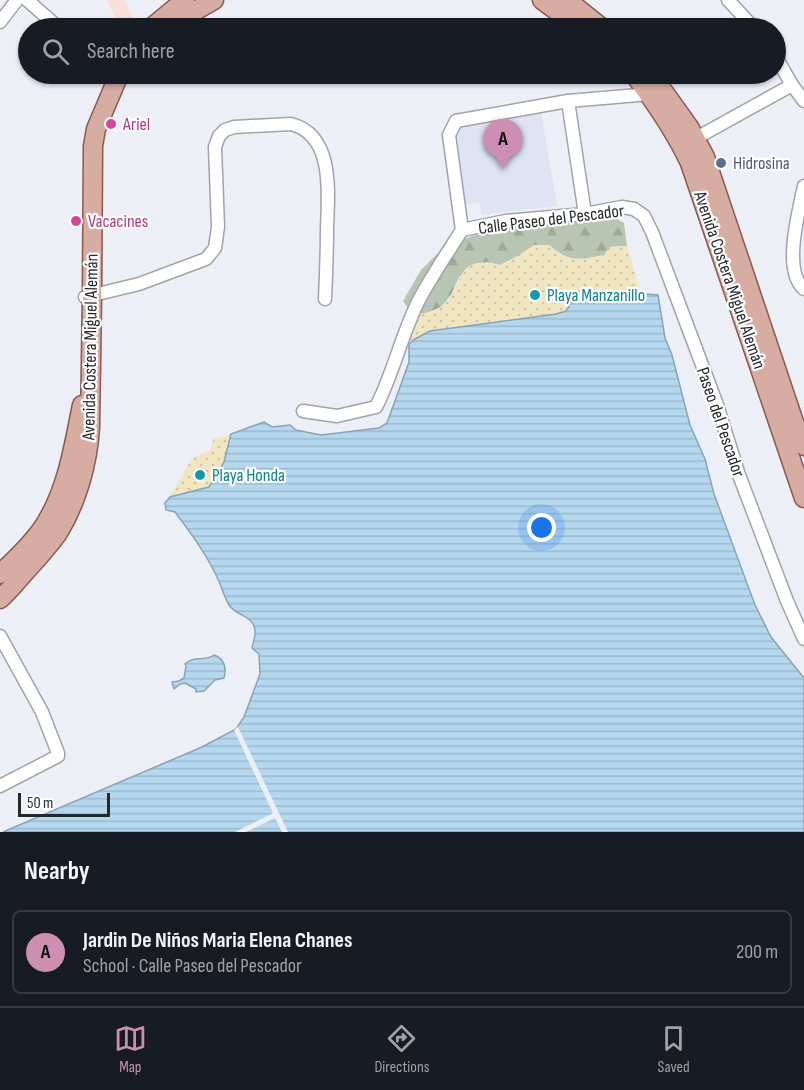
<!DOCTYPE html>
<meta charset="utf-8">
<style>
body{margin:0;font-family:"Sofia Sans Condensed",sans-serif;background:#20242c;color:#f1f3f6}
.scale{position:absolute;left:18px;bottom:15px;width:92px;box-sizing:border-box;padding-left:6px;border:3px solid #26272a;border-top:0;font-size:16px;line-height:21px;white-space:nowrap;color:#26272a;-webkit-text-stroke:4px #fff;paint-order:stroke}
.you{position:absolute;left:542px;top:528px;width:21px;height:21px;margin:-15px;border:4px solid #fff;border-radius:50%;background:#1a73e8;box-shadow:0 0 0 9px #1a73e833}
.badge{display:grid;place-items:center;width:39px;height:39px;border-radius:50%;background:#cd8fb1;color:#111;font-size:20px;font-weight:700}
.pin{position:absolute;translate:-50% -50px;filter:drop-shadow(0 2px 3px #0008)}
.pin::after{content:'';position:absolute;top:32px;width:21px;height:18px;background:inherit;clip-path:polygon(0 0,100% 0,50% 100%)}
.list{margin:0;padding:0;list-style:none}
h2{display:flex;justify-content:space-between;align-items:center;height:78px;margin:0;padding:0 24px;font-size:26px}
h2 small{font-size:20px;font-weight:400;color:#9ea1a6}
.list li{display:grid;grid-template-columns:39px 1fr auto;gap:18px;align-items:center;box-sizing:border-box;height:84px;margin:0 12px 12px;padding:0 12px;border:2px solid #363941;border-radius:9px}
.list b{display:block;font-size:22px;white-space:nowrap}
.list p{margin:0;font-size:20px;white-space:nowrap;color:#9ea1a6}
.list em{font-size:20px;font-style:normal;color:#9ea1a6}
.icon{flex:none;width:33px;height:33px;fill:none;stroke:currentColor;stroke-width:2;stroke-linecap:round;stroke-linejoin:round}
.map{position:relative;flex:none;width:804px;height:832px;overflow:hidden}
.search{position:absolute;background:#171b24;box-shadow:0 2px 4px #0004;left:18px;right:18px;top:18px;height:66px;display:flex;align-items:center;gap:15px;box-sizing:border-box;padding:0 21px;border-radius:33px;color:#9ea1a6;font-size:22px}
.sheet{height:174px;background:#171b24}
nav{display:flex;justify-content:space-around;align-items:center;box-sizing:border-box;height:84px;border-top:2px solid #363941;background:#171b24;font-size:16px;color:#9ea1a6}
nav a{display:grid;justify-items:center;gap:3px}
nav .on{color:#cd8fb1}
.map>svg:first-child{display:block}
</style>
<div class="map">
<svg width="804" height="832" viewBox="0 0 804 832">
<defs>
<pattern id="forest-firs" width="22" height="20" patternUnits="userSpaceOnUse" patternTransform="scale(1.5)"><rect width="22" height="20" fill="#b7c5b2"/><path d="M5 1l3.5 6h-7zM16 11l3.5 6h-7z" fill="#9da999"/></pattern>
<pattern id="sand-dots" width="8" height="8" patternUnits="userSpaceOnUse" patternTransform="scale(1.5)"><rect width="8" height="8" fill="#f0e6c1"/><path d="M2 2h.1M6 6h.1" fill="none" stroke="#cec5a6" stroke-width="1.8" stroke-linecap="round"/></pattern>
<pattern id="water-rules" width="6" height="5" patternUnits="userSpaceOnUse" patternTransform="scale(1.5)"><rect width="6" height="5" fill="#b5d8ef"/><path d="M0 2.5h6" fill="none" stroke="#9cb9cd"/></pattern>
</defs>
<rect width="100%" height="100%" fill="#edeff7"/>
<path fill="#e0e3f3" d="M541 111 557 206 481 215 480 202 462 205 451 136 456 129Z"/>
<path fill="#f9dfda" d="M107 0H125L138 28H120Z"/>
<path fill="url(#forest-firs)" d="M609 214 624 223 627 246 610 247 604 255C578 260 570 263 549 245L516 257 500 265 487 262 459 277 451 295 441 307 427 313 417 314 410 311 403 301 421 270 442 249 472 236 509 226 531 228 557 221Z"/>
<g fill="url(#sand-dots)">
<path d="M534 245H549C570 263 578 260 604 255L610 247 627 246 641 294C630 293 578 298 572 303 570 304 567 310 566 311L556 314 448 329 415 339 409 344 417 314C424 313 432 312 439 308 466 292 450 252 500 265L516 257Z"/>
<path d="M231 434 224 462 209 487 170 497 192 458 211 450 213 439Z"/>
</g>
<g fill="url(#water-rules)" stroke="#8aa3b4" stroke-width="1.5">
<path d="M632 293 658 295 665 338 672 355 690 425 705 459 714 494 755 605 771 637 804 678V832H3L202 747 236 729 244 717 260 674 259 654 252 648C253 643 256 635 255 630 253 615 236 616 229 605 224 596 221 585 216 575 205 552 190 532 175 512L166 510 165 503 170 497 209 487 224 462 231 434 264 422 272 427 290 425 296 430 321 435 379 428 387 423 409 362V344L415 339 430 331 556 314 566 311 571 303 578 300Z"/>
<path d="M214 655C224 658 227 668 224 678L215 680 204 691 196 692V689L185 683 180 684 174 689 172 682 179 681 184 678 186 666 185 664C194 655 204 662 214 655Z"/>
</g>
<path fill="#edeff7" d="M238 727 288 832H282L275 818 246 832H235L273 813 234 730Z"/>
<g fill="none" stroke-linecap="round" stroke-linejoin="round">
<defs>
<g id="street">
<path d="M27 0 59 28"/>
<path d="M728 0 754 28"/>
<path d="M0 22 17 0"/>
<path d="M776 57 792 85 804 101"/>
<path d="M568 101 585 214"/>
<path d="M689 142 792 85"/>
<path d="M804 186C799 211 782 271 804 289"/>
<path d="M462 230 506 221 585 214 622 207 634 209 644 216 652 232 716 402 739 475 787 601 804 639"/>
<path d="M462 230 449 135 456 121 568 101 650 94 653 91"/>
<path d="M85 297 139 284 206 259 215 248 218 227 215 147 219 136 225 130 234 127 291 124C335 135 328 195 327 229 327 252 326 276 325 299"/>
<path d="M303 411 337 416 376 407C394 372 402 332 420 298 433 274 448 252 462 230"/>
<path d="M0 636 42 712 58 753V756L0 786"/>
</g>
<g id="primary">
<path d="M542 0 580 28"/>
<path d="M567 0 602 28"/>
<path d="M151 28 185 0"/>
<path d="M168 28 195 11 214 0"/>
<path d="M634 74C655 102 675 131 690 163L804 498"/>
<path d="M651 74 689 127 705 157 794 422 804 446"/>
<path d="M0 574C15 560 37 539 47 521 68 486 74 444 82 405"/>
<path d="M0 599C9 591 17 581 25 572 37 559 48 547 58 533 77 502 88 463 90 427L92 295 93 146 96 129 118 77 121 74"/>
</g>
</defs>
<use href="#street" stroke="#a1a3aa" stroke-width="15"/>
<use href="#primary" stroke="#885a50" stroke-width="21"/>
<use href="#street" stroke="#fff" stroke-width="12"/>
<use href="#primary" stroke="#d7aca3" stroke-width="18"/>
</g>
<g fill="#d1479c" stroke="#fff" stroke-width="2">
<circle cx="111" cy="124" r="6"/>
<circle cx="76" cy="221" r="6"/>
</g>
<circle fill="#5c6f8a" stroke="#fff" stroke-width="2" cx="721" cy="163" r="6"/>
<g fill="#0f9aa8" stroke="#fff" stroke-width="2">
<circle cx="535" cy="295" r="6"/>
<circle cx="200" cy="475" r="6"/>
</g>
<g text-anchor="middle" stroke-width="4.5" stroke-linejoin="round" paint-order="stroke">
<g font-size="18" fill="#b23c85" stroke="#fff" text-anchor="start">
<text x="123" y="130">Ariel</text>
<text x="88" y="227">Vacacines</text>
</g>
<g font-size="18" fill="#4e5e75" stroke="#fff" text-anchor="start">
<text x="733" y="169">Hidrosina</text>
</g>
<g font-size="18" fill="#26272a" stroke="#fff">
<text transform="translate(551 219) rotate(-7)" y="6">Calle Paseo del Pescador</text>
<text transform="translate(730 280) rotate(71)" y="6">Avenida Costera Miguel Alemán</text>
<text transform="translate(90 347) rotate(-89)" y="6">Avenida Costera Miguel Alemán</text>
<text transform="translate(721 422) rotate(71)" y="6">Paseo del Pescador</text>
</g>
<g font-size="18" fill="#0d838f" stroke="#fff" text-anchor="start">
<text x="547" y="301">Playa Manzanillo</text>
<text x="212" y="481">Playa Honda</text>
</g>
</g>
</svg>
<div class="scale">50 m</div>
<div class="you"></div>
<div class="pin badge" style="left:503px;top:169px">A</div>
<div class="search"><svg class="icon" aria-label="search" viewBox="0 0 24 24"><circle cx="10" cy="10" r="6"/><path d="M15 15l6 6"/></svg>Search here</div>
</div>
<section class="sheet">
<h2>Nearby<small></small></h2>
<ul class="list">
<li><span class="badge">A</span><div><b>Jardin De Niños Maria Elena Chanes</b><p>School · Calle Paseo del Pescador</p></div><em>200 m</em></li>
</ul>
</section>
<nav>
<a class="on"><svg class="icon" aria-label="map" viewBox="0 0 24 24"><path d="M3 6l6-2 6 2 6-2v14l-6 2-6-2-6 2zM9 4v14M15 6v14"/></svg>Map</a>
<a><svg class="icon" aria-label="directions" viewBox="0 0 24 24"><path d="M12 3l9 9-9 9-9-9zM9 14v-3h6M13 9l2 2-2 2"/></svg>Directions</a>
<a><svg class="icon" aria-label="saved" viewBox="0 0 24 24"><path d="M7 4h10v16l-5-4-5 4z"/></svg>Saved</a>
</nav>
